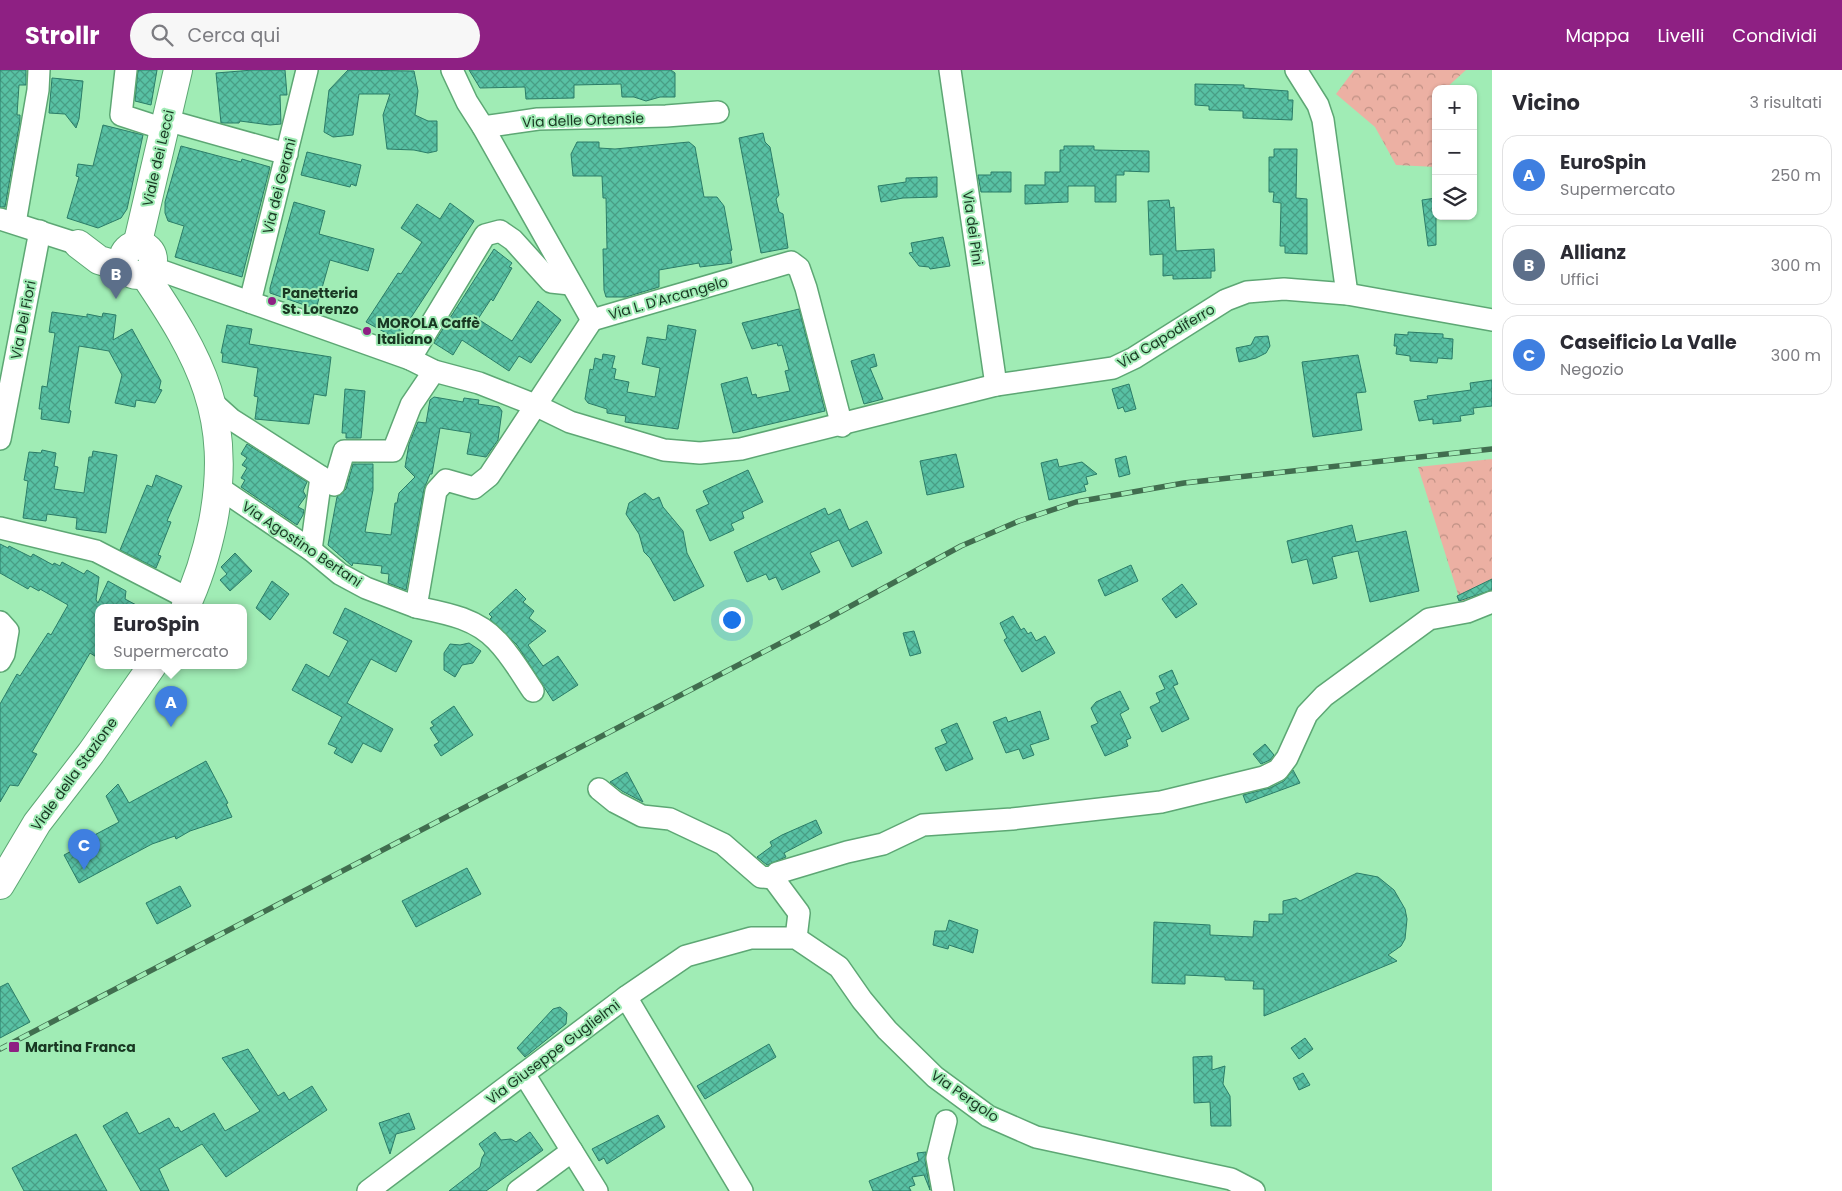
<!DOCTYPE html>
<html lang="it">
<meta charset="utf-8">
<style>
body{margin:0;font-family:Poppins,sans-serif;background:#f7f7f7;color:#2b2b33}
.controls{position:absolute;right:15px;top:15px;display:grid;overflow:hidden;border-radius:10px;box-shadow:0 1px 4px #0004}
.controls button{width:45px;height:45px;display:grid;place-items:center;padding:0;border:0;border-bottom:1px solid #e1e1e2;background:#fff;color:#2b2b33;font:25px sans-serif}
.you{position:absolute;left:731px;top:549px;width:18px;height:18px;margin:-12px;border:4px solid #fff;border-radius:50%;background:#1a73e8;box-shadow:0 0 0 8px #1a73e833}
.badge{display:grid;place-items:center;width:32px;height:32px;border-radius:50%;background:#8e2083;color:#fff;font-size:16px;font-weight:700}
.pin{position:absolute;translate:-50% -41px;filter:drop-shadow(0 1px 2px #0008)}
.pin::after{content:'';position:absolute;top:26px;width:18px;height:15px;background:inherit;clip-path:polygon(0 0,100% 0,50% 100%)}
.popup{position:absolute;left:95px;top:534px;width:152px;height:65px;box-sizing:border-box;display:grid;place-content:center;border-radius:10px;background:#fff;filter:drop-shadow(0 1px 4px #0005);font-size:16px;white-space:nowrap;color:#7c7c81}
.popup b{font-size:19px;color:#2b2b33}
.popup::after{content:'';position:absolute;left:50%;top:100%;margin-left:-10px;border:10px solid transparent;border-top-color:#fff}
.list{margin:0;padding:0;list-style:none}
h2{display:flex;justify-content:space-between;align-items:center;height:65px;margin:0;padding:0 20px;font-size:21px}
h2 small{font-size:16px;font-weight:400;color:#7c7c81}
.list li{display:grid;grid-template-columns:32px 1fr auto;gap:15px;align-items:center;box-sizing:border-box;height:80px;margin:0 10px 10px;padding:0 10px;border:1px solid #e1e1e2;border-radius:15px}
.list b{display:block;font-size:19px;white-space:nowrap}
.list p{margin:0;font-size:16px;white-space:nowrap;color:#7c7c81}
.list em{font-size:16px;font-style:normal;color:#7c7c81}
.icon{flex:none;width:28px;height:28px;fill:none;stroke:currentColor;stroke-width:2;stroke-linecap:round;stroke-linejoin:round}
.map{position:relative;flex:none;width:1492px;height:1121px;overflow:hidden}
header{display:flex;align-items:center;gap:30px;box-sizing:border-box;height:70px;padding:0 25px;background:#8e2083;color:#fff}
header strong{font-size:24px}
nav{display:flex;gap:28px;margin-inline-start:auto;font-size:18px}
.search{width:350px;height:45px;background:#f7f7f7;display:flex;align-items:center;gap:12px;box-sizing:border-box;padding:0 18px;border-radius:28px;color:#7c7c81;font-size:19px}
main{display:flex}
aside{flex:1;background:#fff}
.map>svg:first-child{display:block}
</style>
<header>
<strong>Strollr</strong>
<div class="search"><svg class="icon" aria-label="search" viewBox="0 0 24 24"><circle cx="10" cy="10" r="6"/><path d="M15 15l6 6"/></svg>Cerca qui</div>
<nav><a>Mappa</a><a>Livelli</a><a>Condividi</a></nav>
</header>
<main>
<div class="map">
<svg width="1492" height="1121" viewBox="0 0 1492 1121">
<defs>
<pattern id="forest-crowns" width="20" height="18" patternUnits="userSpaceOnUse" patternTransform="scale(1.25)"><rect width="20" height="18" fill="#ecb0a3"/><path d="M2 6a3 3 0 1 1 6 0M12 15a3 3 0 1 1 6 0" fill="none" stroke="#be9084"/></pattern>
<pattern id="building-cross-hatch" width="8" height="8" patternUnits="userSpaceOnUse" patternTransform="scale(1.25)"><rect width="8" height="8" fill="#58c1a4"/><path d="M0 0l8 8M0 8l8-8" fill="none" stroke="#489e85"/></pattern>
</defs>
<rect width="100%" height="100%" fill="#a0ecb5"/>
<g fill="url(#forest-crowns)">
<path d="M1354 0H1466L1445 19H1436V97L1396 95 1375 57 1336 24Z"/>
<path d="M1492 389V526L1463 540 1418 397Z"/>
</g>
<g fill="url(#building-cross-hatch)" stroke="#2b7d68">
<path d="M0 0H26V15H19L17 45H20V51L5 137H0Z"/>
<path d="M138 0H157L151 35 135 31Z"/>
<path d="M253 0H285L287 25H280L281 54 270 55 240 51 239 53H221L216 3Z"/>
<path d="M348 0 414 1 418 21 415 45 428 51H437V81L428 83 414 80 387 79 383 45 390 24H359L353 65 333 67 324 62 329 20Z"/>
<path d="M469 0H671L675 3V27H660L646 31 634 27H622L621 14 574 15V28L526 29 525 17 480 18Z"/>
<path d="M52 8 83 11 79 49 76 58 65 44 49 43Z"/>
<path d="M1195 14 1244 15V18L1288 21V30H1293L1292 50 1243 48V41L1209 40V36L1195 35Z"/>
<path d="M103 55 143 65 127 139 121 148 98 158 67 148 79 107 76 106 78 94 93 96Z"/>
<path d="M763 63 765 72 770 77 779 125 776 129 779 142 783 144 788 178 761 183 739 68Z"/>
<path d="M577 72H599V78L615 79 689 72 695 77 704 127H717L724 136 732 180 730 181 732 193 700 197 699 193 659 200V217L626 227H606L604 220 603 179H607L606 128H603L602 106H573L571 84Z"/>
<path d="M181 76 241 92 242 89 270 97 242 207 175 187 184 156 168 151 165 143V132Z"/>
<path d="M1064 76H1094V80L1149 81V102L1124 101V105H1116V132H1095V116H1068V132L1025 134V115H1045V102H1060V80H1064Z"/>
<path d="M1274 79H1297L1296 128 1307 129V184L1285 183V176H1280L1281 133 1273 132 1274 122H1269V87H1274Z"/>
<path d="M307 82 361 95 356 116 351 114 350 117 301 105Z"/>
<path d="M991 102H1011V122H981L978 105H991Z"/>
<path d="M937 107V127L903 128 881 132 878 116 906 112V108Z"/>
<path d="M1436 128V175L1428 176 1422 130Z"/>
<path d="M1169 130 1170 138 1174 137 1176 181 1214 179 1215 201H1211V208L1173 209V205L1163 206V184L1150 185 1148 131Z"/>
<path d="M294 132 325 141 319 164 374 179 368 201 330 190 316 239 270 223V218Z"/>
<path d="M450 133 474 151 397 269 366 252 398 203 401 204 422 172 401 158 417 134 440 149Z"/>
<path d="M943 167 950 196 930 199 929 197 919 196 909 183 913 182 911 173Z"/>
<path d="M494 179 512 193 509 197 512 198 493 231 491 229 478 249 512 271 538 231 561 250 531 293 519 286 509 301 462 270 453 285 434 273Z"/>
<path d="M799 239 825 341 733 363 721 314 747 307 752 325 756 324 757 328 790 321 785 301 789 300 782 275 778 276 777 273 752 279 742 253Z"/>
<path d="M52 242 87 247V244L102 247 103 243 116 245 113 270 132 259 161 311 159 319 162 320 155 333 136 330 135 337 115 333 122 305 109 281 79 276 69 340 71 341 69 353 41 349 42 339H39L42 316 47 317 55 263 49 262Z"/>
<path d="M227 255 252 259 249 274 331 287 326 326 314 324 309 354 255 349 258 327 254 326 258 298 222 292 223 283H221Z"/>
<path d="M668 255 696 260 678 359 625 352 626 346 607 343V339L588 333 585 329 590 299 593 300 595 288 602 290 603 284 615 286 612 298 616 299 614 309 629 312 627 322 655 327 660 298 642 294 647 269V267L666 270Z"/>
<path d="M1408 262 1443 264V268L1453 269 1452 289 1438 288 1437 293 1410 291V286L1396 284 1397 276H1394L1395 264 1408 265Z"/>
<path d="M1268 266 1270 276 1266 283 1256 288 1239 292 1236 278 1251 275 1255 267Z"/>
<path d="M874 284 877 296 870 298 883 329 864 334 851 291Z"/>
<path d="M1358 285 1366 322 1356 323 1362 360 1313 367 1302 292Z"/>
<path d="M1492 310V336L1473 338 1474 344 1460 346 1461 351 1433 354V349L1419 351 1414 331 1428 329 1427 326 1471 320 1470 313Z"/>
<path d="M1129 314 1136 339 1125 342 1123 337 1118 339 1112 319Z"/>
<path d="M345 319 365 321 361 368H346V363H342Z"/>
<path d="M434 327 463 332 464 328 479 330 478 334 499 337 502 341 498 370 486 387 467 384 471 363 440 358 432 404H430L424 419 406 520 388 513 389 504 381 503 382 496 353 493 352 496 328 475 337 427 346 419 353 394H373V420L365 462 391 465 395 433H397L399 423 415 407 405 397 409 374 418 352 426 353 430 330Z"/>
<path d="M247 374 307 412 303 421 306 426 298 437 304 440 303 445 297 455 241 417 245 410 241 408 247 398 242 395 247 388 241 384Z"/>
<path d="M42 380 56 383 54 396 58 397 54 419 84 423 89 387H92L93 381 117 385 106 463 76 459 77 448 47 444 46 451 23 448 28 411 24 410 29 382 41 383Z"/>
<path d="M956 384 964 417 927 425 920 391Z"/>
<path d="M1126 386 1130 404 1119 407 1115 389Z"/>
<path d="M1057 389 1059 397 1082 392 1097 404 1086 407 1088 414 1084 415 1086 421 1049 430 1041 393Z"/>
<path d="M748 400 763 432 742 442 744 448 731 454 734 460 710 471 696 440 709 434 703 421Z"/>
<path d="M156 405 182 416 167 451 171 452 158 485 161 486 156 498 120 480 147 415 152 417Z"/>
<path d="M645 423 653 430 659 427 663 437 683 461 687 483 704 516 674 531 650 488 644 482 639 464 626 444 629 433Z"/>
<path d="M825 438 828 445 840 439 849 460 867 451 882 483 852 497 839 470 810 483 820 502 782 520 776 507 769 510 766 504 747 512 734 482Z"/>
<path d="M1352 455 1356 472 1406 461 1419 521 1370 532 1358 481 1332 487 1337 508 1313 514 1307 489 1292 493 1287 471Z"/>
<path d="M0 474 8 478 9 476 31 487 33 484 53 495 54 493 60 496 62 492 84 504 87 500 99 507 96 530 98 533 108 511 126 521 125 529 142 538H98V588L90 583 32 682 37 684 18 716 10 715 0 732V634L17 604 20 606 48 563 51 565 68 535 40 519 39 521 30 516 28 519 0 503Z"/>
<path d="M235 483 252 501 230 521 220 510 227 504 221 497Z"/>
<path d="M1131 495 1138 511 1105 526 1098 510Z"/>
<path d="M1492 509V520L1459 531 1457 526Z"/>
<path d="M272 511 289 524 270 550 256 538Z"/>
<path d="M1182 514 1197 534 1176 548 1162 529Z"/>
<path d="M516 519 526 529 523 532 534 541 529 548 546 561 528 575 543 596 558 586 578 615 553 631 517 575 490 549 492 547 489 544Z"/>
<path d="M345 538 412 571 396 602 371 589 347 633 393 659 381 682 363 673 352 693 334 683 337 678 328 674 342 647 292 620 306 594 329 607 348 571 333 563Z"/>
<path d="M1013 546 1021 560 1024 558 1028 564 1031 562 1036 571 1045 566 1055 583 1022 602 1004 570 1007 568 1000 553Z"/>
<path d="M914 561 921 583 910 586 903 563Z"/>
<path d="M469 573 481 581 473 593 462 595 455 607 444 600V583L450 574 460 575Z"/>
<path d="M1172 600 1178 614 1173 616 1189 649 1162 662 1150 637 1160 632 1156 623 1165 619 1159 606Z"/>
<path d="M1120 621 1129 639 1120 644 1131 668 1126 670 1128 676 1105 686 1091 656 1098 653 1091 638 1096 632Z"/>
<path d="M454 636 473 665 441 686 434 675 439 672 430 658 434 656 431 652Z"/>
<path d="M1040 641 1049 669 1030 675 1034 685 1023 689 1019 679 1006 683 993 652 1006 647 1008 652Z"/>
<path d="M957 653 973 689 946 701 935 678 947 673 941 660Z"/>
<path d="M1265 674 1274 685 1270 690 1261 694 1253 684Z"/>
<path d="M206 691 228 733 226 734 232 747 190 761 176 769 175 766 152 774 79 813 64 785 89 772 87 769 119 752 106 726 118 714 129 733Z"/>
<path d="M1293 700 1300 713 1246 733 1243 725 1270 718 1284 711Z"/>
<path d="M627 702 643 732 622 721 610 712Z"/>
<path d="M816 750 822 763 784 783 786 787 767 795 757 787 772 776 770 772 782 765Z"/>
<path d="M467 798 481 824 416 857 402 831Z"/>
<path d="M1357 803 1378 807 1394 820 1405 839 1407 849 1405 869 1401 876 1388 885 1397 891 1264 946V919H1253L1254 911 1225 910V907L1185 905V914L1152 913 1154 852 1210 855V865L1253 867 1254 851 1269 852V844H1283V831L1296 828 1300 831Z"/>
<path d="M180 816 191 836 157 854 146 833Z"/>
<path d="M949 850 978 860 973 883 949 875 948 879 933 875 935 861H946Z"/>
<path d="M8 913 30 952 0 968V917Z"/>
<path d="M560 937 567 943 566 954 525 987 517 978 553 939Z"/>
<path d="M1305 968 1313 979 1299 989 1291 978Z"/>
<path d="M769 974 776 987 705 1029 697 1016Z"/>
<path d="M248 979 278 1026 284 1022 289 1030 312 1016 327 1040 226 1107 202 1074 159 1099 169 1121H141L103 1056 127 1042 139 1064 169 1048 175 1058 178 1057 181 1062 214 1043 225 1061 260 1041 222 988Z"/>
<path d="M1212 986V1000L1225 996 1223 1014 1230 1026 1231 1056H1211L1210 1032 1194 1033 1193 987Z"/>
<path d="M1303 1003 1310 1015 1299 1020 1293 1008Z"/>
<path d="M409 1043 415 1059 396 1064 390 1084 379 1053Z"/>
<path d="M658 1045 665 1057 607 1094 604 1088 599 1091 592 1079Z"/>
<path d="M495 1062 501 1070 511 1069 516 1072 530 1062 543 1080 486 1121H449L480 1097 482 1088 485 1083 479 1074Z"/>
<path d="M76 1064 107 1121H24L12 1098Z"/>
<path d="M926 1082 925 1090 930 1120 924 1105 912 1107 915 1115 909 1117 911 1121H873L869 1111 919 1091 917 1083Z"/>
</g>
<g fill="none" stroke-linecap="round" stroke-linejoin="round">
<defs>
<g id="minor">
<path d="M126 0 121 45 164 59"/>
<path d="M452 0 467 32 483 57 592 250"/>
<path d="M950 0 996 315"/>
<path d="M1296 0 1318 35 1323 50 1347 224"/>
<path d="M166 50 287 84"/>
<path d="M483 57 538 49 666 46 718 42"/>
<path d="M0 149 78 174"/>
<path d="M15 153 38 20 39 0"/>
<path d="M151 197 410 289 434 301 479 313 535 335 570 352 664 380 700 383 741 379 996 315 1113 298 1134 288 1226 230 1247 222 1284 219 1347 224 1492 250"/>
<path d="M250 232 307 0"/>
<path d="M592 250 791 192 799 198 806 218 842 356"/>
<path d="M410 289 485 165 500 161 513 170 551 212 570 214"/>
<path d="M211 331 231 349 334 415 344 381H393L411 335 434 301"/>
<path d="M0 369 40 161"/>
<path d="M218 417 311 480 340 504 366 518 416 537 436 421 446 410 474 418 489 406 592 250"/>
<path d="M0 458 96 481 189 529"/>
<path d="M311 480 321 407"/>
<path d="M416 537C445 543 476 548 497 571 511 585 522 605 533 621"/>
<path d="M0 552 8 561 4 584 0 591"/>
<path d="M599 719 615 732 642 746 670 749 723 774 761 807 773 808"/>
<path d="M796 868 799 843 773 808 777 803 847 782 883 774 923 755 1012 749 1161 732 1264 707 1278 700 1287 688 1307 644 1324 626 1429 549 1467 542 1492 532"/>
<path d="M626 927 742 1121"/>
<path d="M524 1004 597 1121"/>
<path d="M368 1121 626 927 686 886 751 868H796L839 897 862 930 887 960 935 1007 988 1046 1036 1067 1231 1109 1254 1121"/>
<path d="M518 1121 572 1081"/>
<path d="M943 1121 937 1088 946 1051"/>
</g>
<g id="major">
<path d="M78 174 99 190 126 198"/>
<circle cx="138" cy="190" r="15"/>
<path d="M137 176 178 0"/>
<path d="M144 204C201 288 233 347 213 452 207 481 198 511 185 538"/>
<path d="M0 815 37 753 91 683 152 596"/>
</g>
</defs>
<use href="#minor" stroke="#5da774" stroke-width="24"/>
<use href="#major" stroke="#5da774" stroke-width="30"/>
<use href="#minor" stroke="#fff" stroke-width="21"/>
<use href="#major" stroke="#fff" stroke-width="28"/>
<defs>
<path id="rail" d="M0 979 825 550 961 476 1019 451 1076 432 1184 413 1492 379"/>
</defs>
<use href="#rail" stroke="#416e4f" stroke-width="5.5"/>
<use href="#rail" stroke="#a0ecb5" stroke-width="4" stroke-dasharray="11" stroke-linecap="butt"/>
</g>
<g fill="#8e2083" stroke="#a0ecb5" stroke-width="2">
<circle cx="272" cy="231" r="5"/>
<circle cx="367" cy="261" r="5"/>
<rect x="8" y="971" width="12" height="12" rx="2.5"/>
</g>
<g text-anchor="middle" stroke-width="4" stroke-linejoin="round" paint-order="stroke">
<g font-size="14" fill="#193823" stroke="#a0ecb5">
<text transform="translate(583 50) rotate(-2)" y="5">Via delle Ortensie</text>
<text transform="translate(158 88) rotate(-77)" y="5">Viale dei Lecci</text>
<text transform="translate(279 116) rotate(-76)" y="5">Via dei Gerani</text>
<text transform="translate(973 158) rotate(82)" y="5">Via dei Pini</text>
<text transform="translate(668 228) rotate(-16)" y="5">Via L. D'Arcangelo</text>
<text transform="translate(23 250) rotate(-79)" y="5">Via Dei Fiori</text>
<text transform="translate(1166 266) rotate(-31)" y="5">Via Capodiferro</text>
<text transform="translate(302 474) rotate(34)" y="5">Via Agostino Bertani</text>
<text transform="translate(74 704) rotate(-54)" y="5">Viale della Stazione</text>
<text transform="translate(553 982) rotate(-37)" y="5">Via Giuseppe Guglielmi</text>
<text transform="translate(965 1026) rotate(35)" y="5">Via Pergolo</text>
</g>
<g font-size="14" font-weight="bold" fill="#193823" stroke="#a0ecb5" text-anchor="start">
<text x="282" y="228">Panetteria<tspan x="282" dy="16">St. Lorenzo</tspan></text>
<text x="377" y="258">MOROLA Caffè<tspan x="377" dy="16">Italiano</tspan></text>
<text x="25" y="982">Martina Franca</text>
</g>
</g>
</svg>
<div class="controls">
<button>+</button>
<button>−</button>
<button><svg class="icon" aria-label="layers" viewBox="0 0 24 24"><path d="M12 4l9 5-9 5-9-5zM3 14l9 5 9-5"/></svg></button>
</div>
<div class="you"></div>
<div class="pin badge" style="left:171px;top:657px;background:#3f7fe0">A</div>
<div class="popup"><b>EuroSpin</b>Supermercato</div>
<div class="pin badge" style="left:116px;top:229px;background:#5c6f8a">B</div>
<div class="pin badge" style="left:84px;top:800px;background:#3f7fe0">C</div>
</div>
<aside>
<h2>Vicino<small>3 risultati</small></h2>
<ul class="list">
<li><span class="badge" style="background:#3f7fe0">A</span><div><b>EuroSpin</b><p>Supermercato</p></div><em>250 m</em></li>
<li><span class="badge" style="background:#5c6f8a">B</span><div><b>Allianz</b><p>Uffici</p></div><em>300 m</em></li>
<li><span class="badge" style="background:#3f7fe0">C</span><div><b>Caseificio La Valle</b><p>Negozio</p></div><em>300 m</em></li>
</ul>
</aside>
</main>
